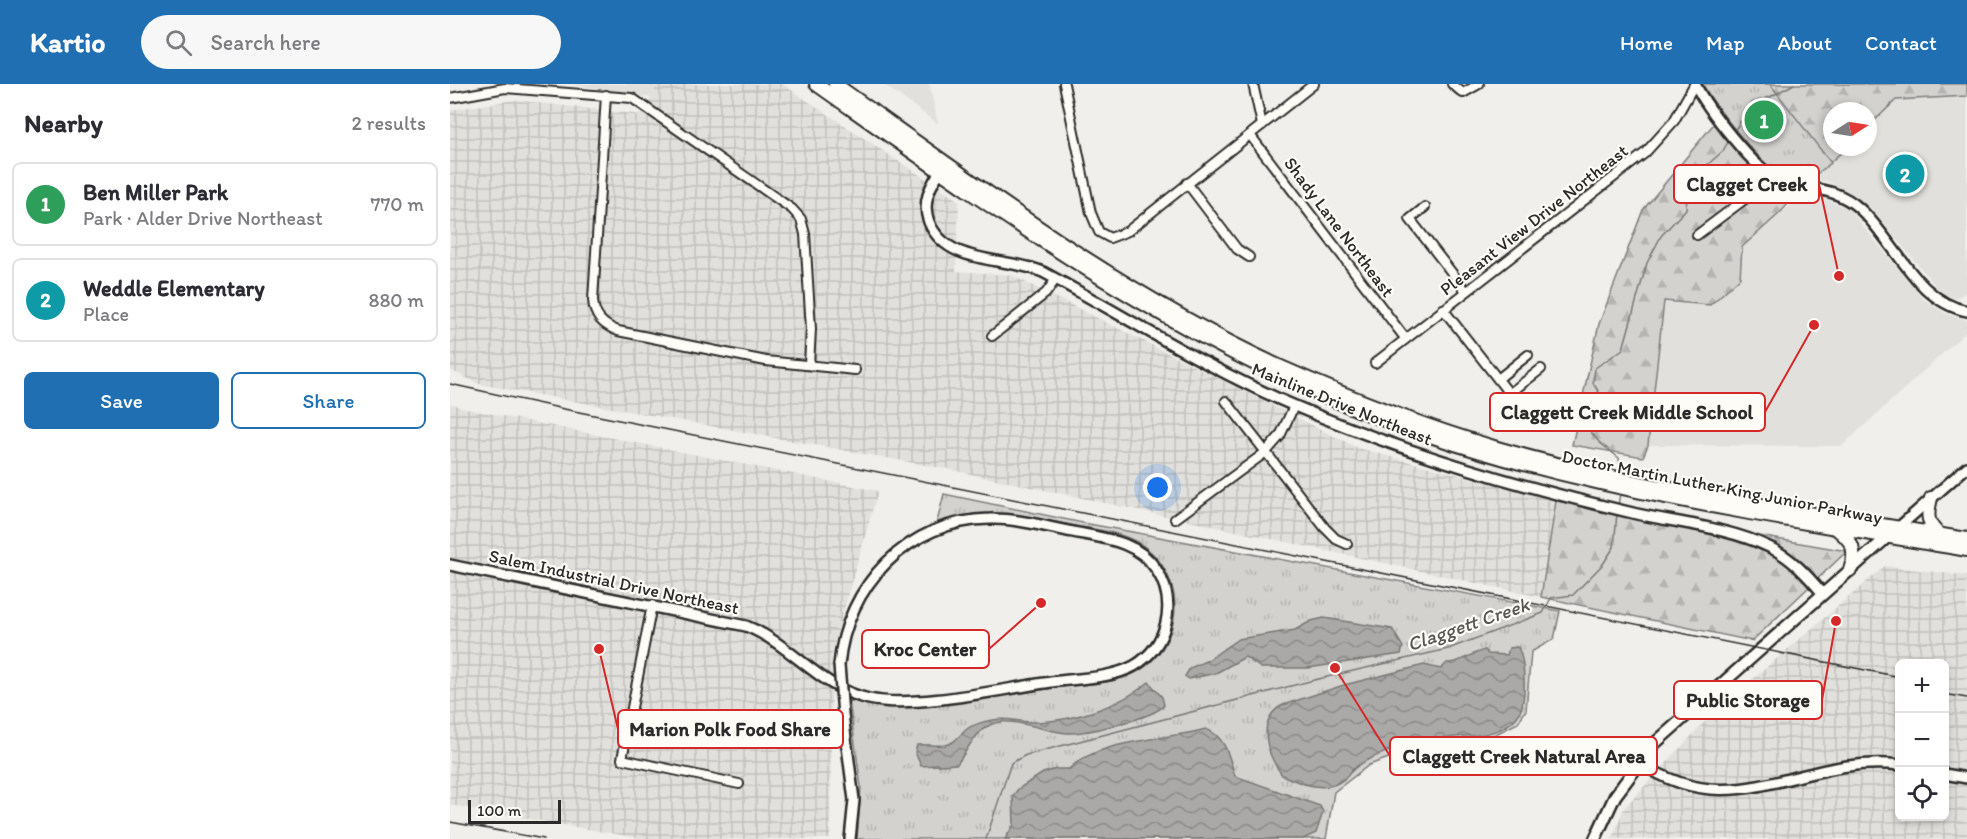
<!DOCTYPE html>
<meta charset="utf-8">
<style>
body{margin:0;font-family:Itim,sans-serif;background:#f7f7f7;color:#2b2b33}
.controls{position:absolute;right:18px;bottom:18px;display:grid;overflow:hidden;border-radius:9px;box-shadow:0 3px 9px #0003}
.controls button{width:54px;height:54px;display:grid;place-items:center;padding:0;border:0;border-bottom:2px solid #e1e1e2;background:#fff;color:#2b2b33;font:30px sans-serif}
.compass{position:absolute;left:1373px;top:18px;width:54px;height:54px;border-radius:50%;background:#fff;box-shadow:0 3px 9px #0003;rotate:78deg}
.scale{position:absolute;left:18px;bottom:15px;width:93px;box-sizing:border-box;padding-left:6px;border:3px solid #2b2b2b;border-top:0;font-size:16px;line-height:21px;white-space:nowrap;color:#2b2b2b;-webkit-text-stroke:4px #fdfcf7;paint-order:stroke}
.you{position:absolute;left:708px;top:404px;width:21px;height:21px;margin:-15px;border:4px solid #fff;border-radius:50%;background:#1a73e8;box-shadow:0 0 0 9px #1a73e833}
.badge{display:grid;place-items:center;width:39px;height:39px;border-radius:50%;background:#1f6fb2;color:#fff;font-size:20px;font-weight:700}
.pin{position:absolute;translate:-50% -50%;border:3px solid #fff;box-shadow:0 2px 6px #0006}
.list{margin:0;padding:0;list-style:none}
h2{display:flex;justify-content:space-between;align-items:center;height:78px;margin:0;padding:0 24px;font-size:26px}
h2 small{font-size:20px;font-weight:400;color:#7c7c81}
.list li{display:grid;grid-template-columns:39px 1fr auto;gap:18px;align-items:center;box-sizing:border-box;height:84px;margin:0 12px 12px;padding:0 12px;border:2px solid #e1e1e2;border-radius:9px}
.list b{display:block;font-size:22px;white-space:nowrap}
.list p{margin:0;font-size:20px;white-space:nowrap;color:#7c7c81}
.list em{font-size:20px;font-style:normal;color:#7c7c81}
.actions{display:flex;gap:12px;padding:18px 24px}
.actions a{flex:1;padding:14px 0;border:2px solid #1f6fb2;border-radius:9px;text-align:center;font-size:21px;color:#1f6fb2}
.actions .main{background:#1f6fb2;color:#fff}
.icon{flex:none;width:33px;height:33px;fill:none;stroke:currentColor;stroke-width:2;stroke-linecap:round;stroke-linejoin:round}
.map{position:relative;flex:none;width:1517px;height:755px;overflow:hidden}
header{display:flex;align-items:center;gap:36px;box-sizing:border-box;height:84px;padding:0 30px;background:#1f6fb2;color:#fff}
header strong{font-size:28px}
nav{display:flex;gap:33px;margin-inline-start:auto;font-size:21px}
.search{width:420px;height:54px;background:#f7f7f7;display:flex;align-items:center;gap:15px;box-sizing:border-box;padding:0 21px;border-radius:33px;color:#7c7c81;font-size:22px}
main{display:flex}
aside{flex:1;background:#fff}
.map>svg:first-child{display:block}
</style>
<header>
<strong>Kartio</strong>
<div class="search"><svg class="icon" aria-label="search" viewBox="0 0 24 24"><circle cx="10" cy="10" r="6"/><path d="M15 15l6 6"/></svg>Search here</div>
<nav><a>Home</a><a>Map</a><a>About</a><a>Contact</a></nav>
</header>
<main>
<aside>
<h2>Nearby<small>2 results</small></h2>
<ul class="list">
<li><span class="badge" style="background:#2e9e5b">1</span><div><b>Ben Miller Park</b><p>Park · Alder Drive Northeast</p></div><em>770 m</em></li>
<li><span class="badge" style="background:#0f9aa8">2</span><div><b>Weddle Elementary</b><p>Place</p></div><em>880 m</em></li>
</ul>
<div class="actions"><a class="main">Save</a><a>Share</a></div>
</aside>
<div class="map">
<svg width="1517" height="755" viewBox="0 0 1517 755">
<defs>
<pattern id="industrial-grid" width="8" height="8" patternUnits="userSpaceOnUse" patternTransform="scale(1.5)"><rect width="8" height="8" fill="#e1e0dc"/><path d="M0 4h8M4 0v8" fill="none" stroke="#c1c0bd"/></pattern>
<pattern id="forest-firs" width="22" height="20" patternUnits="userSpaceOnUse" patternTransform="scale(1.5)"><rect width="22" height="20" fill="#d3d2cf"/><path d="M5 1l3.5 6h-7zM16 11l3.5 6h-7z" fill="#b5b4b2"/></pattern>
<pattern id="park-tufts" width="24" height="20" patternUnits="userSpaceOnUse" patternTransform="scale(1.5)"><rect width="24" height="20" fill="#d3d2cf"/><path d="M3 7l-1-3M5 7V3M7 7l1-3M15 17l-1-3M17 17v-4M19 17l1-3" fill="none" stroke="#b5b4b2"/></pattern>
<pattern id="water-waves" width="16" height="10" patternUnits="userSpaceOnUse" patternTransform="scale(1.5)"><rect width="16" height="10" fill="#aaa9a7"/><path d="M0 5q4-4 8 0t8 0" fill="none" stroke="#8b8a88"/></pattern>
</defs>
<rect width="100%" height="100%" fill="#f0efeb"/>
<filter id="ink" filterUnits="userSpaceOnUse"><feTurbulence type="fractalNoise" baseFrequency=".0167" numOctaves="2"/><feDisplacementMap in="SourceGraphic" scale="12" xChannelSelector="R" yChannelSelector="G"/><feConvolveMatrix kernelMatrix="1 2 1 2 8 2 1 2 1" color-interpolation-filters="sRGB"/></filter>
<g filter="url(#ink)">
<g fill="#e1e0dc">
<path d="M121 0H208L202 14Z"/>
<path d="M433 0H479L488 39H487Z"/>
<path d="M1517 11V208L1505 214 1495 211 1486 203 1422 125 1396 107 1378 98 1360 95 1398 63H1418V43L1446 16Z"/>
<path d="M1352 111 1368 112 1399 125 1473 215 1497 230 1517 236V247L1392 362 1198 361 1214 216 1290 194 1292 163Z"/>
</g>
<g fill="url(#industrial-grid)" fill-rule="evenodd">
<path d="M208 0H332L509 117 506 187 561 191 908 364 1106 417 1091 513 497 385 29 300 0 286V26L64 16 193 31Z"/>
<path d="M0 319 12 324 428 407 382 567 380 755H194L0 721Z"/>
<path d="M1435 482 1517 492V755H1162L1174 724 1262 630ZM1450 580H1494V732H1450Z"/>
</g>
<g fill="url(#forest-firs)" stroke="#7f7e7d" stroke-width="1.5">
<path d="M1315 0H1517V12L1446 16 1418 43V27H1382V63H1398L1360 95 1330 129 1292 163 1290 194 1260 221 1214 217 1198 361 1193 373 1122 361 1149 240 1193 126 1262 42Z"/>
<path d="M1106 417 1397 467 1302 557 1091 513Z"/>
</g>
<g fill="url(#park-tufts)" stroke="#7f7e7d" stroke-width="1.5">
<path d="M1253 0H1320L1381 79 1360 95C1348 94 1336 92 1324 86 1308 76 1261 18 1253 0Z"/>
<path d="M494 410 628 438 1110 527 1104 555 1081 568 1076 626 1068 639 1042 652 967 664 919 681 884 708 876 755H407L411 703 399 616 438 624 463 623C513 617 562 610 612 603 634 600 662 600 683 590 704 580 718 561 723 539 731 506 713 470 683 456 664 447 641 445 621 441 574 432 534 424 487 438Z"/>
</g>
<g fill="url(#water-waves)" stroke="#777775" stroke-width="1.5">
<path d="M874 534 942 545 953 563 951 570 858 584H811L795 573 766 589 739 595 735 592 740 584 758 576 788 555 845 546 861 537Z"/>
<path d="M1068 563C1075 577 1078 621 1066 634 1046 657 1006 650 979 656 956 662 929 668 909 681 898 688 895 699 880 702 863 705 847 698 832 691 817 671 805 635 833 621L894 601 974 581 991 585 997 579C1011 579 1021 569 1035 566L1038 570 1057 571 1059 564Z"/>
<path d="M699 598 712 613 714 621C705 634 634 650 617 649 596 648 559 631 540 641 526 647 516 668 507 680L471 682 465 668 467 661C476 660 486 662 495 661 505 659 510 651 517 645 522 641 535 637 543 636 558 633 573 639 588 638 626 636 670 622 699 598Z"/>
<path d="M756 645C776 653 779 673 785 692L870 722 873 728 866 749 853 755H555L564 741 563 712 568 705 593 689 606 685H619C649 655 716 656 756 645Z"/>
</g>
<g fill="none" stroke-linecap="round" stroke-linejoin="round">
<g stroke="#777775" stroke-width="1.5">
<path d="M1283 49 1302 19 1320 13 1344 0"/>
<path d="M1171 389 1169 374 1149 358 1140 347 1141 337 1153 315 1143 299 1145 284 1173 265 1197 179 1211 152 1236 125 1238 98 1273 67 1279 56"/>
<path d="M1168 422 1170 409"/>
<path d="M536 755 561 679 576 671 864 596 998 565 1093 529 1101 514 1123 511 1153 480 1164 463 1167 429"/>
</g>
<defs>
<g id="minor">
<path d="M614 0 641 129 649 148 660 154 678 147 864 0"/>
<path d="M803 0 812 41"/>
<path d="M1002 0 1013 9 1029 0"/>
<path d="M156 11 143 216C144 233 153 241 168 247L316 277 405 286"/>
<path d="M0 14 55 4 182 14 342 125 351 135 355 150 361 245 359 281"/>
<path d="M800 51 955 254"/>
<path d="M737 99 787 165 799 173"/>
<path d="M975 123 960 135 1016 207"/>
<path d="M1247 151 1303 109 1319 108 1329 96"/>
<path d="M993 225 1072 326 1080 328 1087 339 1112 324"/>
<path d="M542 252 596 209 606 195"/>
<path d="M925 279 1195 69 1224 37 1244 1"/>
<path d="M1048 295 1078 271"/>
<path d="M1059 310 1091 285"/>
<path d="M776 317 875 444 886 455 897 460"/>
<path d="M725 435 816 368 830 352 844 322"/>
<path d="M202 521 172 675 289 700"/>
</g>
<g id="tertiary">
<path d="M1245 0C1257 24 1304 86 1329 96 1358 107 1384 101 1410 125 1446 158 1466 217 1517 227"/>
<path d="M493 83C481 100 471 118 479 138 497 182 555 172 593 188 677 233 757 285 845 322 955 369 1070 403 1187 430 1229 439 1279 444 1319 463 1341 473 1358 492 1373 510"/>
<path d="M1449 443 1517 383"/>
<path d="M0 481 296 542C342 560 369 604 419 615 465 625 552 605 601 598 627 594 660 595 684 582 718 562 728 518 706 485 688 457 653 454 623 448 596 443 567 434 540 435 458 436 396 502 389 581"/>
<path d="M393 631 404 716 400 755"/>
<path d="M1189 678C1285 744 1352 669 1450 681"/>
<path d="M1494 690 1517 694"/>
</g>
<path id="secondary" d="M1145 755 1165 712 1203 661 1443 448"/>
<g id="trunk">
<path d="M366 0C532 117 695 237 884 316 1086 401 1303 429 1517 466"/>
<path d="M385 0C529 102 670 209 831 283 901 314 973 342 1047 364 1200 408 1360 428 1517 455"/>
<path d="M1481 414C1477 430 1476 440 1490 451"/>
<path d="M1387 445C1403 458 1407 466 1400 486"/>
</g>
</defs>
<use href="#minor" stroke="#2b2b2b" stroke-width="12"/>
<use href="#tertiary" stroke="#2b2b2b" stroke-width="14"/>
<use href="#secondary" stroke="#2b2b2b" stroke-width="15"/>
<use href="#trunk" stroke="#2b2b2b" stroke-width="16"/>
<use href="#minor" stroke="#fdfcf7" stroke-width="8"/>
<use href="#tertiary" stroke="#fdfcf7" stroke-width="9"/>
<use href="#secondary" stroke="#fdfcf7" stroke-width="10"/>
<use href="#trunk" stroke="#fdfcf7" stroke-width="12"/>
<g stroke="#2b2b2b" stroke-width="1.5">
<path d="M0 300 114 325 1450 593"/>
<path d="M1494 610 1517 614"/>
<path d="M0 738 94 755"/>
</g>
<defs>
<path id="tertiary-bridge" d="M389 581 393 631"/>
</defs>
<use href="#tertiary-bridge" stroke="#2b2b2b" stroke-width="14" stroke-linecap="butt"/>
<use href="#tertiary-bridge" stroke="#fdfcf7" stroke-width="9"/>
</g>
</g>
<g text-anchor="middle" stroke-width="4.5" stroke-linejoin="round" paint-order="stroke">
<g font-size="18" fill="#2b2b2b" stroke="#fdfcf7">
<text transform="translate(1084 136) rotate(-38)" y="6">Pleasant View Drive Northeast</text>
<text transform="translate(889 143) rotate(53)" y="6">Shady Lane Northeast</text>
<text transform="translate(892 320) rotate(22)" y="6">Mainline Drive Northeast</text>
<text transform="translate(1272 403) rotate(11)" y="6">Doctor Martin Luther King Junior Parkway</text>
<text transform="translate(164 498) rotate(12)" y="6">Salem Industrial Drive Northeast</text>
</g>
<g font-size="20" font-style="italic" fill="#575756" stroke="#fdfcf7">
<text transform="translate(1018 540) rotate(-19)" y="7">Claggett Creek</text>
</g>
</g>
<path fill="none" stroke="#d62828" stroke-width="2" d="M1389 192L1369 100M1364 241L1315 328M591 519L539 565M1386 537L1372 616M149 565L168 645M885 584L940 672"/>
<g fill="#d62828" stroke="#fdfcf7" stroke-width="2">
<circle cx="1389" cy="192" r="6"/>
<circle cx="1364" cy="241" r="6"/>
<circle cx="591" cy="519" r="6"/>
<circle cx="1386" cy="537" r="6"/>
<circle cx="149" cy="565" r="6"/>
<circle cx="885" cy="584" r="6"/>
</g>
<g fill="#fdfcf7" stroke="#d62828" stroke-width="2">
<rect x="1224" y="81" width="145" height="38" rx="6"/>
<rect x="1040" y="309" width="275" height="38" rx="6"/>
<rect x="412" y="546" width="127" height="38" rx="6"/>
<rect x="1224" y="597" width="148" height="38" rx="6"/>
<rect x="168" y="626" width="225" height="38" rx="6"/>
<rect x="940" y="653" width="267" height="38" rx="6"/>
</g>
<g font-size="20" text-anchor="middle" font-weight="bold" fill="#2b2b2b">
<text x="1297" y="107">Clagget Creek</text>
<text x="1177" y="335">Claggett Creek Middle School</text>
<text x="475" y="572">Kroc Center</text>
<text x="1298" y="623">Public Storage</text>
<text x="280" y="652">Marion Polk Food Share</text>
<text x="1074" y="679">Claggett Creek Natural Area</text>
</g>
</svg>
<div class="controls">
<button>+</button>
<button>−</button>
<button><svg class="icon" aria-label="locate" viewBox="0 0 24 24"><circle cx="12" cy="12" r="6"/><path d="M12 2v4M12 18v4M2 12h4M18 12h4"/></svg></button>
</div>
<svg class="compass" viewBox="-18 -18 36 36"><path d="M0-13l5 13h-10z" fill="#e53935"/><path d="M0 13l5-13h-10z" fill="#7c7c81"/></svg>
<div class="scale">100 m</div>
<div class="you"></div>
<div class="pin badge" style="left:1314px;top:36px;background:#2e9e5b">1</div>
<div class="pin badge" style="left:1455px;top:90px;background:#0f9aa8">2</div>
</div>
</main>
